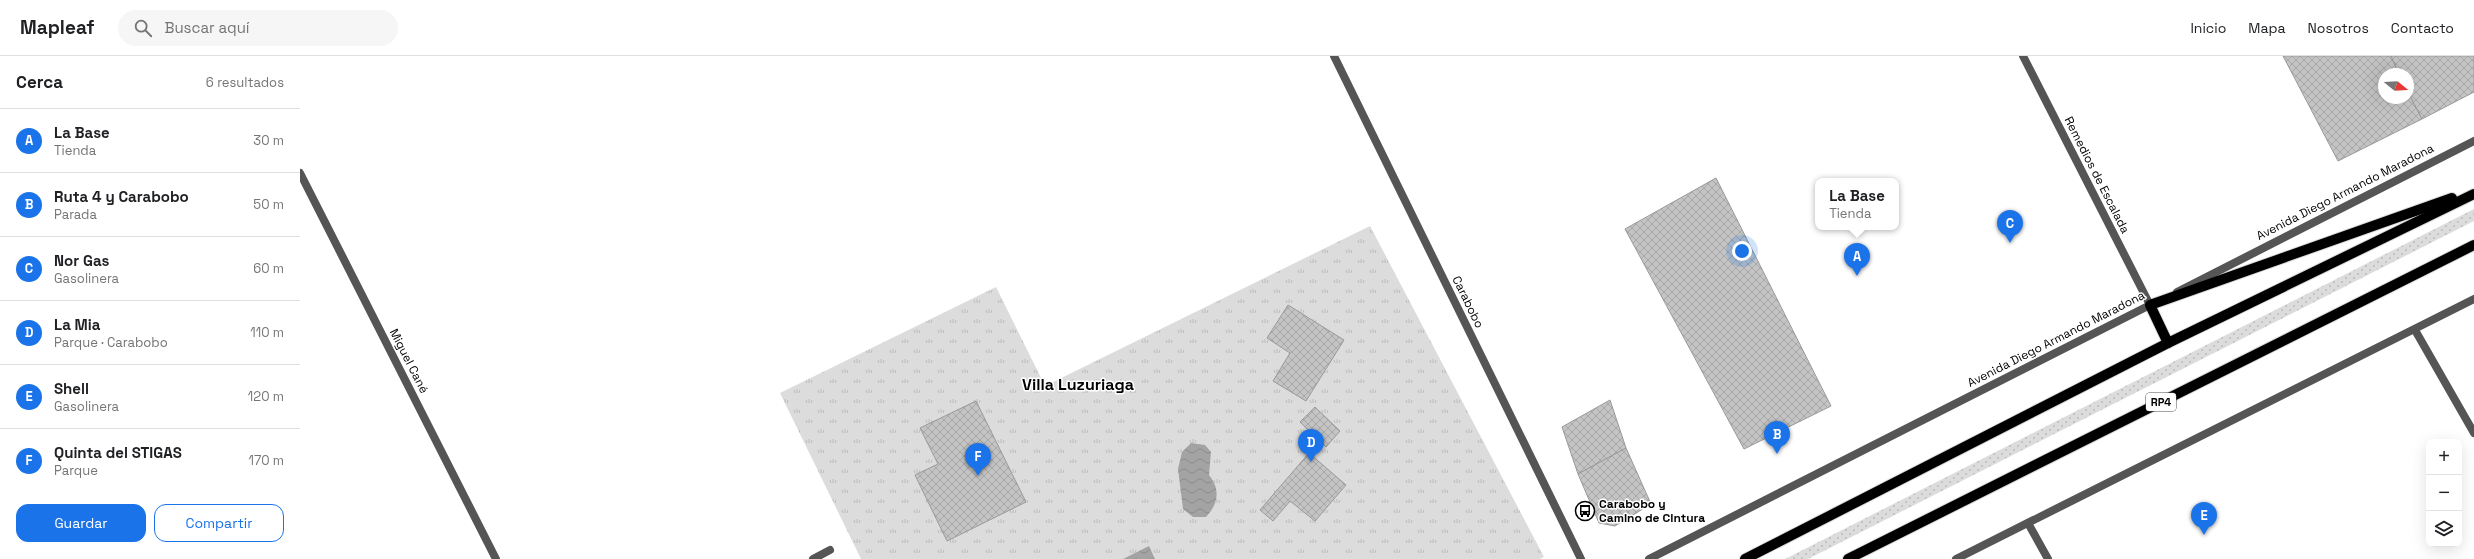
<!DOCTYPE html>
<html lang="es">
<meta charset="utf-8">
<style>
body{margin:0;font-family:"Space Grotesk",sans-serif;background:#f6f6f6;color:#202124}
.controls{position:absolute;right:12px;bottom:12px;display:grid;overflow:hidden;border-radius:8px;box-shadow:0 4px 16px #0002}
.controls button{width:36px;height:36px;display:grid;place-items:center;padding:0;border:0;border-bottom:1px solid #e0e0e0;background:#fff;color:#202124;font:20px sans-serif}
.compass{position:absolute;left:2078px;top:12px;width:36px;height:36px;border-radius:50%;background:#fff;box-shadow:0 4px 16px #0002;rotate:108deg}
.you{position:absolute;left:1442px;top:195px;width:14px;height:14px;margin:-10px;border:3px solid #fff;border-radius:50%;background:#1a73e8;box-shadow:0 0 0 6px #1a73e833}
.badge{display:grid;place-items:center;width:26px;height:26px;border-radius:50%;background:#1a73e8;color:#fff;font-size:13px;font-weight:700}
.pin{position:absolute;translate:-50% -33px;filter:drop-shadow(0 1px 2px #0008)}
.pin::after{content:'';position:absolute;top:21px;width:14px;height:12px;background:inherit;clip-path:polygon(0 0,100% 0,50% 100%)}
.popup{position:absolute;left:1515px;top:122px;width:84px;height:52px;box-sizing:border-box;display:grid;place-content:center;border-radius:8px;background:#fff;filter:drop-shadow(0 1px 3px #0005);font-size:13px;white-space:nowrap;color:#757577}
.popup b{font-size:15px;color:#202124}
.popup::after{content:'';position:absolute;left:50%;top:100%;margin-left:-8px;border:8px solid transparent;border-top-color:#fff}
.list{margin:0;padding:0;list-style:none}
h2{display:flex;justify-content:space-between;align-items:center;height:52px;margin:0;padding:0 16px;font-size:17px}
h2 small{font-size:13px;font-weight:400;color:#757577}
.list li{display:grid;grid-template-columns:26px 1fr auto;gap:12px;align-items:center;box-sizing:border-box;height:64px;padding:0 16px;border-top:1px solid #e0e0e0}
.list b{display:block;font-size:15px;white-space:nowrap}
.list p{margin:0;font-size:13px;white-space:nowrap;color:#757577}
.list em{font-size:13px;font-style:normal;color:#757577}
.actions{display:flex;gap:8px;padding:12px 16px}
.actions a{flex:1;padding:9px 0;border:1px solid #1a73e8;border-radius:12px;text-align:center;font-size:14px;color:#1a73e8}
.actions .main{background:#1a73e8;color:#fff}
.icon{flex:none;width:22px;height:22px;fill:none;stroke:currentColor;stroke-width:2;stroke-linecap:round;stroke-linejoin:round}
.map{position:relative;flex:none;width:2174px;height:503px;overflow:hidden}
header{display:flex;align-items:center;gap:24px;box-sizing:border-box;height:56px;padding:0 20px;background:#fff;border-bottom:1px solid #e0e0e0}
header strong{font-size:19px}
nav{display:flex;gap:22px;margin-inline-start:auto;font-size:14px}
.search{width:280px;height:36px;background:#f6f6f6;display:flex;align-items:center;gap:10px;box-sizing:border-box;padding:0 14px;border-radius:22px;color:#757577;font-size:15px}
main{display:flex}
aside{flex:1;background:#fff}
.map>svg:first-child{display:block}
</style>
<header>
<strong>Mapleaf</strong>
<div class="search"><svg class="icon" aria-label="search" viewBox="0 0 24 24"><circle cx="10" cy="10" r="6"/><path d="M15 15l6 6"/></svg>Buscar aquí</div>
<nav><a>Inicio</a><a>Mapa</a><a>Nosotros</a><a>Contacto</a></nav>
</header>
<main>
<aside>
<h2>Cerca<small>6 resultados</small></h2>
<ul class="list">
<li><span class="badge">A</span><div><b>La Base</b><p>Tienda</p></div><em>30 m</em></li>
<li><span class="badge">B</span><div><b>Ruta 4 y Carabobo</b><p>Parada</p></div><em>50 m</em></li>
<li><span class="badge">C</span><div><b>Nor Gas</b><p>Gasolinera</p></div><em>60 m</em></li>
<li><span class="badge">D</span><div><b>La Mia</b><p>Parque · Carabobo</p></div><em>110 m</em></li>
<li><span class="badge">E</span><div><b>Shell</b><p>Gasolinera</p></div><em>120 m</em></li>
<li><span class="badge">F</span><div><b>Quinta del STIGAS</b><p>Parque</p></div><em>170 m</em></li>
</ul>
<div class="actions"><a class="main">Guardar</a><a>Compartir</a></div>
</aside>
<div class="map">
<svg width="2174" height="503" viewBox="0 0 2174 503">
<defs>
<pattern id="grass-dots" width="8" height="8" patternUnits="userSpaceOnUse"><rect width="8" height="8" fill="#dcdcdc"/><path d="M2 2h.1M6 6h.1" fill="none" stroke="#bbb" stroke-width="1.8" stroke-linecap="round"/></pattern>
<pattern id="park-tufts" width="24" height="20" patternUnits="userSpaceOnUse"><rect width="24" height="20" fill="#dcdcdc"/><path d="M3 7l-1-3M5 7V3M7 7l1-3M15 17l-1-3M17 17v-4M19 17l1-3" fill="none" stroke="#bbb"/></pattern>
<pattern id="water-waves" width="16" height="10" patternUnits="userSpaceOnUse"><rect width="16" height="10" fill="#a3a3a3"/><path d="M0 5q4-4 8 0t8 0" fill="none" stroke="#8b8b8b"/></pattern>
<pattern id="building-cross-hatch" width="8" height="8" patternUnits="userSpaceOnUse"><rect width="8" height="8" fill="#c4c4c4"/><path d="M0 0l8 8M0 8l8-8" fill="none" stroke="#a7a7a7"/></pattern>
</defs>
<rect width="100%" height="100%" fill="#fff"/>
<path fill="url(#grass-dots)" d="M2174 153V165L1508 503H1485Z"/>
<path fill="url(#park-tufts)" d="M1070 170 1244 501 1240 503H561L480 337 696 231 745 330Z"/>
<g fill="url(#water-waves)">
<path d="M891 387 905 389 911 396 909 419C921 434 918 448 906 461H893L883 453 878 413 882 396Z"/>
<path d="M849 490 855 503H823Z"/>
</g>
<g fill="url(#building-cross-hatch)" stroke="#999">
<path d="M1983 0H2091L2099 18H2084V42H2108V36L2122 63 2038 105Z"/>
<path d="M2091 0H2174V36L2122 63 2108 36V18H2099Z"/>
<path d="M1416 122 1531 350 1444 393 1325 173Z"/>
<path d="M988 249 1044 284 1006 345 973 325 990 297 967 282Z"/>
<path d="M1310 344 1326 392 1278 418 1262 371Z"/>
<path d="M676 345 726 446 647 485 615 419 638 408 620 372Z"/>
<path d="M1015 351 1040 375 1026 391 1000 366Z"/>
<path d="M1326 392 1351 448 1315 470 1299 467 1278 418Z"/>
<path d="M1009 397 1046 429 1015 465 990 445 973 465 960 454Z"/>
</g>
<g fill="none" stroke-linecap="round" stroke-linejoin="round">
<defs>
<g id="primary">
<path d="M1868 287 1850 249 2152 142"/>
<path d="M1445 503 1868 287 2174 138"/>
<path d="M1548 503 2174 189"/>
</g>
</defs>
<use href="#primary" stroke="#dbdbdb" stroke-width="12"/>
<g stroke="#555" stroke-width="8">
<path d="M1723 0 1850 249"/>
<path d="M0 117 196 503"/>
<path d="M2115 274 2174 377"/>
<path d="M1728 467 1748 503"/>
<path d="M513 503 530 494"/>
</g>
<g stroke="#555" stroke-width="8">
<path d="M1034 0 1281 503"/>
<path d="M1877 236 2174 85"/>
<path d="M1349 503 1854 247"/>
<path d="M1656 503 2174 243"/>
</g>
<use href="#primary" stroke="#000" stroke-width="10"/>
</g>
<defs>
<symbol id="bus-ring" viewBox="-11 -11 22 22"><circle r="9.5" fill="#fff" stroke="#000" stroke-width="1.5"/><path d="M-5-6H5V4H4V6H2V4H-2V6H-4V4H-5ZM-3.5-4V0h7V-4ZM-3.5 1.2v1.5H-2V1.2ZM2 1.2v1.5H3.5V1.2Z" fill="#000"/></symbol>
</defs>
<g fill-rule="evenodd">
<use href="#bus-ring" x="1274" y="444" width="22" height="22"/>
</g>
<g text-anchor="middle" stroke-width="3" stroke-linejoin="round" paint-order="stroke">
<rect fill="#fff" stroke="#4c4c4c" stroke-width="1" x="1846" y="337" width="30" height="18" rx="3"/>
<g font-size="11" font-weight="bold" fill="#000">
<text x="1861" y="350">RP4</text>
</g>
<g font-size="12" fill="#000" stroke="#fff">
<text transform="translate(1797 119) rotate(63)" y="4">Remedios de Escalada</text>
<text transform="translate(2045 136) rotate(-27)" y="4">Avenida Diego Armando Maradona</text>
<text transform="translate(1168 246) rotate(64)" y="4">Carabobo</text>
<text transform="translate(1756 283) rotate(-27)" y="4">Avenida Diego Armando Maradona</text>
<text transform="translate(109 305) rotate(63)" y="4">Miguel Cané</text>
</g>
<g font-size="12" font-weight="bold" fill="#000" stroke="#fff" text-anchor="start">
<text x="1299" y="452">Carabobo y<tspan x="1299" dy="14">Camino de Cintura</tspan></text>
</g>
<g font-size="16" font-weight="bold" fill="#000" stroke="#fff">
<text x="778" y="334">Villa Luzuriaga</text>
</g>
</g>
</svg>
<div class="controls">
<button>+</button>
<button>−</button>
<button><svg class="icon" aria-label="layers" viewBox="0 0 24 24"><path d="M12 4l9 5-9 5-9-5zM3 14l9 5 9-5"/></svg></button>
</div>
<svg class="compass" viewBox="-18 -18 36 36"><path d="M0-13l5 13h-10z" fill="#e53935"/><path d="M0 13l5-13h-10z" fill="#757577"/></svg>
<div class="you"></div>
<div class="pin badge" style="left:1557px;top:220px">A</div>
<div class="popup"><b>La Base</b>Tienda</div>
<div class="pin badge" style="left:1477px;top:398px">B</div>
<div class="pin badge" style="left:1710px;top:187px">C</div>
<div class="pin badge" style="left:1011px;top:406px">D</div>
<div class="pin badge" style="left:1904px;top:479px">E</div>
<div class="pin badge" style="left:678px;top:420px">F</div>
</div>
</main>
